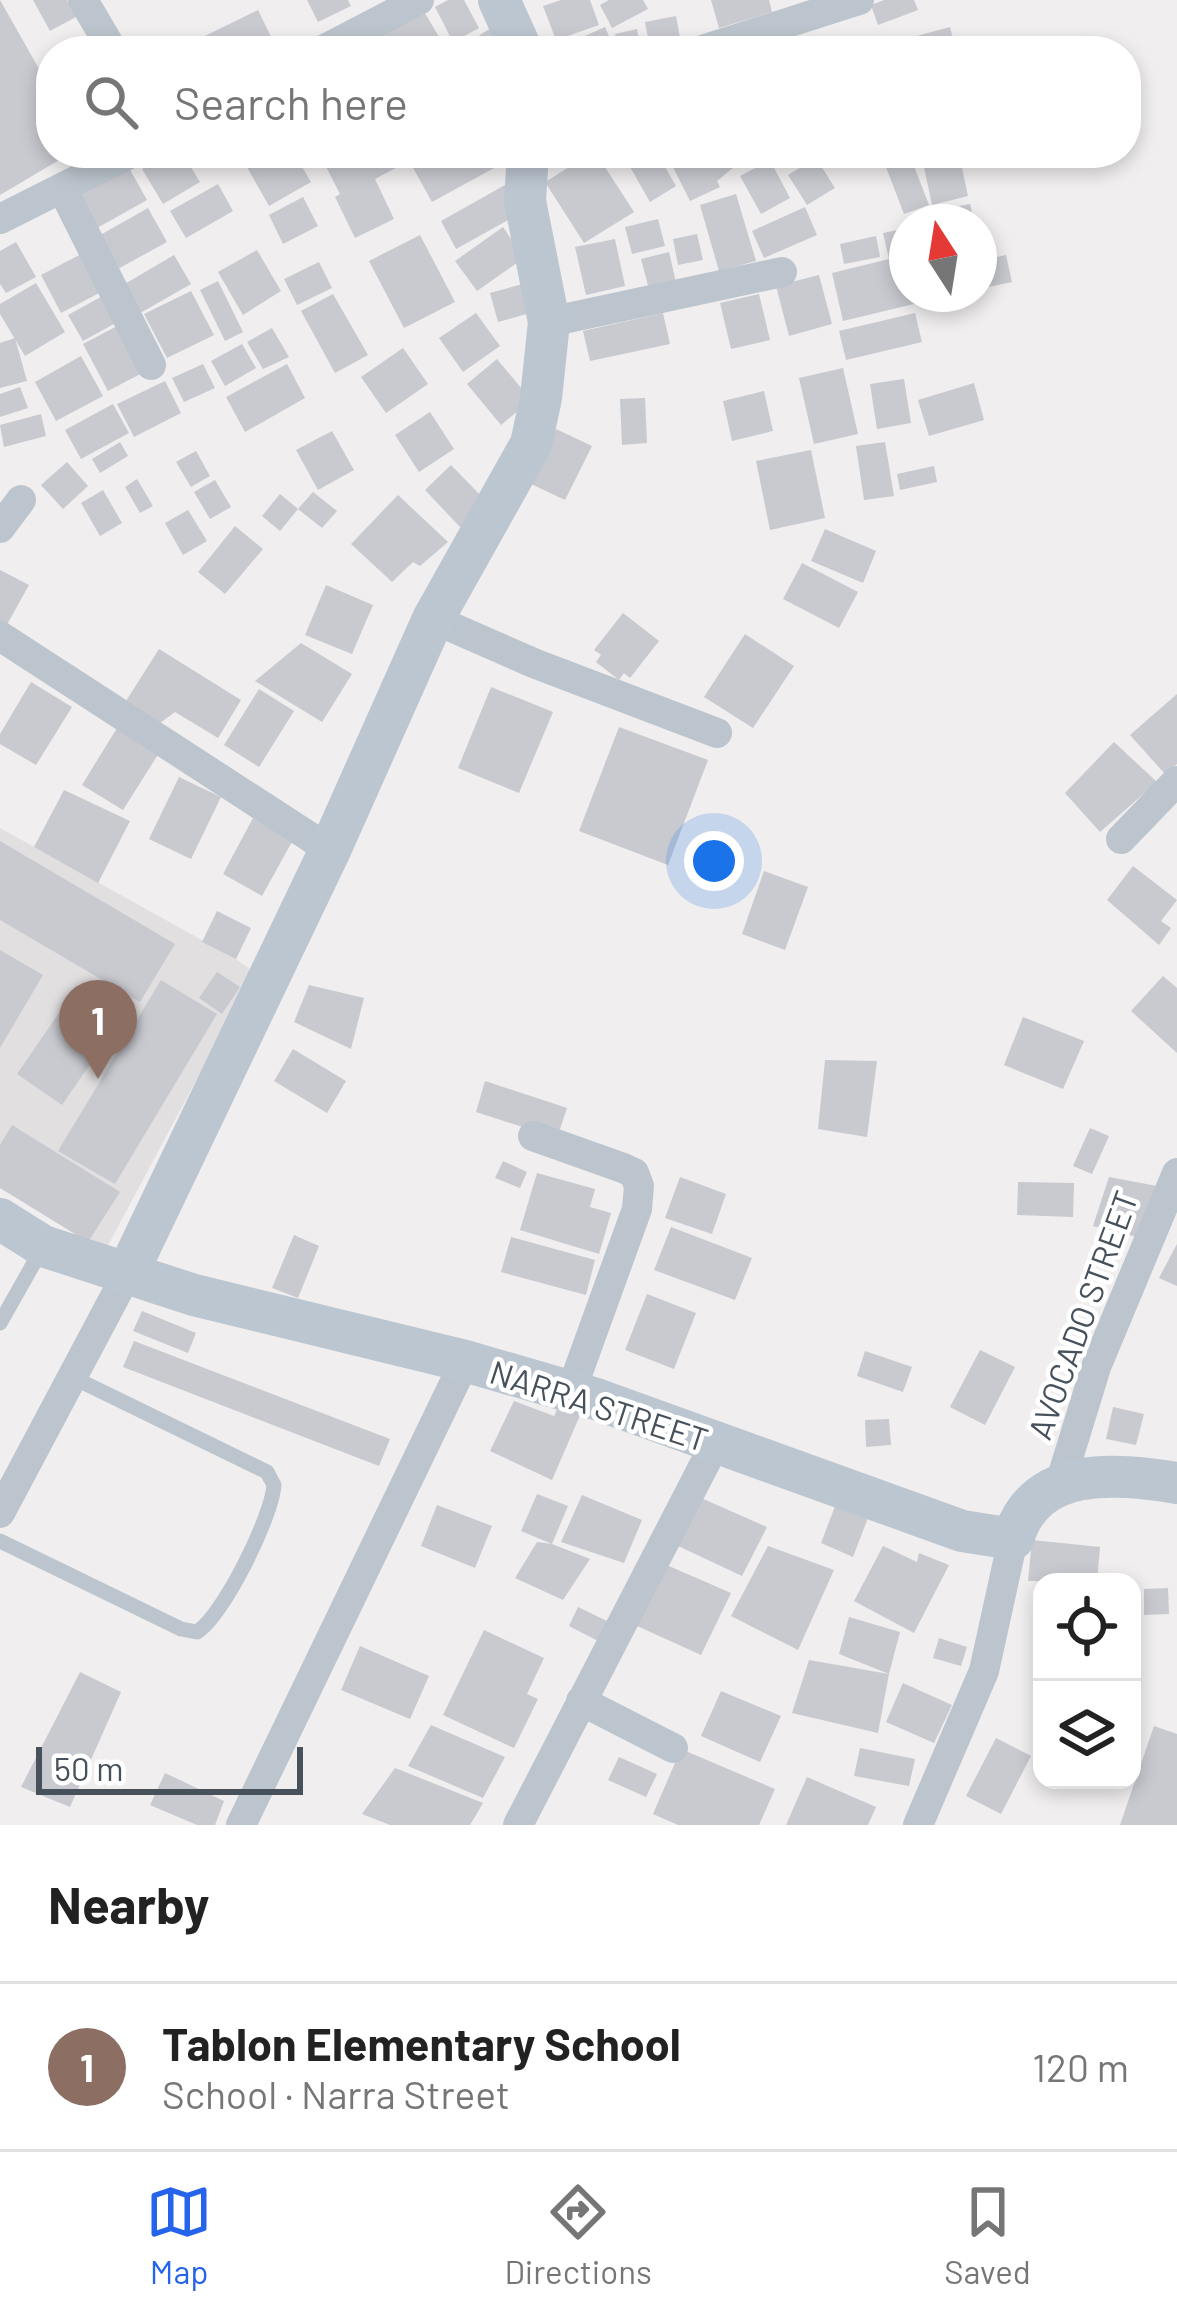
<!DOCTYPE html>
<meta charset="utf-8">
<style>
body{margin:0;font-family:Barlow,sans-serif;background:#f2f2f2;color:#222}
.controls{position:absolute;right:36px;bottom:36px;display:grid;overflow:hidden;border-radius:24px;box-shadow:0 6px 18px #0003}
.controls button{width:108px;height:108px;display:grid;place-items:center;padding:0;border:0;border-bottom:3px solid #e0e0e0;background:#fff;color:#222;font:60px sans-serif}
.compass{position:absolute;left:889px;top:204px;width:108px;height:108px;border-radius:50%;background:#fff;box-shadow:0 6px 18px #0003;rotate:348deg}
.scale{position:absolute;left:36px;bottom:30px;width:267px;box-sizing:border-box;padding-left:12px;border:6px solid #46515b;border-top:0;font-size:33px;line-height:42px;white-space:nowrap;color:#46515b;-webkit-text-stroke:9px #fff;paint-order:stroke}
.you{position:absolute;left:714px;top:861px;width:42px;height:42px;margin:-30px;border:9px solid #fff;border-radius:50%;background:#1a73e8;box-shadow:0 0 0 18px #1a73e833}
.badge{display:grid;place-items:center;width:78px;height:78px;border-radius:50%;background:#2563eb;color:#fff;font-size:39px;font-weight:700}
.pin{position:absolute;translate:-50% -99px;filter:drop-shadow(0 3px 6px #0008)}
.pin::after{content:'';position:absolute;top:63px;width:42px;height:36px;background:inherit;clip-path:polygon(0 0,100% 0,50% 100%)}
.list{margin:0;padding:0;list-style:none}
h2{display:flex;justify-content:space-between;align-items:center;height:156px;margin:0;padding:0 48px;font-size:51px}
h2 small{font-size:39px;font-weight:400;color:#767676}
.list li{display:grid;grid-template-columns:78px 1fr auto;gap:36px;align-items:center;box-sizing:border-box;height:168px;padding:0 48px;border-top:3px solid #e0e0e0}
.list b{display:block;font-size:45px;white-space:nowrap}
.list p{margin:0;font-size:39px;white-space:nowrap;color:#767676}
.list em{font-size:39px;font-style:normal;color:#767676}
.icon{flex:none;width:66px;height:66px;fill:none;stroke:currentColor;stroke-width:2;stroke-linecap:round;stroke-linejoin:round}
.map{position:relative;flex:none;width:1177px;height:1825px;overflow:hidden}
.search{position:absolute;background:#fff;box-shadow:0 6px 18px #0003;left:36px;right:36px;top:36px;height:132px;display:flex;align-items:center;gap:30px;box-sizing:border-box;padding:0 42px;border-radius:48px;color:#767676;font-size:45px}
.sheet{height:324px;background:#fff}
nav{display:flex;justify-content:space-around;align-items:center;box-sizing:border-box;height:168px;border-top:3px solid #e0e0e0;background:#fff;font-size:33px;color:#767676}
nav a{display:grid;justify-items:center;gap:6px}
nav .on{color:#2563eb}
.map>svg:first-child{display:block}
</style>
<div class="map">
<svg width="1177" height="1825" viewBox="0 0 1177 1825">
<rect width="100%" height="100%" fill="#f0eeee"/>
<path fill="#e1dfe0" d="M0 828 236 959 254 972 106 1249 0 1185Z"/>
<g fill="#c8cad0">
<path d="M0 0 51 90V153H71L0 195Z"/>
<path d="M33 0H67L76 17 50 31Z"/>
<path d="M307 0H348L351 6 318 22Z"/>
<path d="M448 0H464L479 28 453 42 435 7Z"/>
<path d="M561 0H590L599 25 556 40 543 6Z"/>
<path d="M609 0H643L648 9 612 28 600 5Z"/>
<path d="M711 0H769L772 12 719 28Z"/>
<path d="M884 0H914L918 10 878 25 871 5Z"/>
<path d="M419 3 442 42 427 51H386L374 30Z"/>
<path d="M258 10 278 51H174Z"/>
<path d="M676 16 681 43 650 49 645 22Z"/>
<path d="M494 26 502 38 483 51H455Z"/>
<path d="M605 27 612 43 593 51H573L569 43Z"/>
<path d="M950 27 956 51H886L884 45Z"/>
<path d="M637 29 641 51H618L615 34Z"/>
<path d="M170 153H182L200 182 163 204 142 169Z"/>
<path d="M272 153H294L311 182 269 206 247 167Z"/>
<path d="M319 153H400L405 163 375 179 394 219 355 238 335 197 340 194Z"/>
<path d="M432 153H486L494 168 432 202 411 164Z"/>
<path d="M592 153H596L634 212 584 243 545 182Z"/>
<path d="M650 153H657L676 186 650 202 629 165Z"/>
<path d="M680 153 682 157 703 153 706 161 716 153H723L734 167 717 181 720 187 690 201 667 155Z"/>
<path d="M909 153 929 205 904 214 884 162Z"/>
<path d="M816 158 835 188 807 205 788 175Z"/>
<path d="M960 159 968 196 932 205 924 167Z"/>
<path d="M770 160 790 198 761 214 740 176Z"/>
<path d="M129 168 147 200 97 228 80 196Z"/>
<path d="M218 184 233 211 186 238 170 211Z"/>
<path d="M505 185 521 213 456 249 441 221Z"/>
<path d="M736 194 756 261 719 271 700 205Z"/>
<path d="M303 197 318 226 283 244 269 215Z"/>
<path d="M970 204 974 222H941L939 210Z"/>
<path d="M805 207 817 235 764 258 752 231Z"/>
<path d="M148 208 167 242 114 271 95 238Z"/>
<path d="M658 219 665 246 632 254 625 227Z"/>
<path d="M503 227 524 258 477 291 455 261Z"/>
<path d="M907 228V294L947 296 843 321 832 273 889 259 883 233Z"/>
<path d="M697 234 703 260 678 265 673 239Z"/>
<path d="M420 235 455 302 404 328 369 261Z"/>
<path d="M876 236 880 257 844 264 840 244Z"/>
<path d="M615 239 625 286 586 295 575 247Z"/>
<path d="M16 242 36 277 6 293 0 284V251Z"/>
<path d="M257 250 281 291 243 315 218 272Z"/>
<path d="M85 252 105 290 61 313 41 275Z"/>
<path d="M669 252 678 291 651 297 641 259Z"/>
<path d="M174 255 191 284 135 316 118 288Z"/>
<path d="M1006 255 1012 282 979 289V261Z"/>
<path d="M319 262 332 288 297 305 284 279Z"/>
<path d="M819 275 832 324 789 336 776 286Z"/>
<path d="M218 281 243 332 225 341 200 290Z"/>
<path d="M533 281 541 310 498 322 490 293Z"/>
<path d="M36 283 65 332 25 356 0 314V304Z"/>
<path d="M191 291 214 335 167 358 144 314Z"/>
<path d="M108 293 123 319 83 341 68 315Z"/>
<path d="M333 294 368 355 335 373 301 311Z"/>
<path d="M759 294 770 340 731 349 720 303Z"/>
<path d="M476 313 500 346 463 372 439 338Z"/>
<path d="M663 313 670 344 590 361 583 331Z"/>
<path d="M915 313 922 342 846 360 839 331Z"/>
<path d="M121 324 146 371 108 391 83 344Z"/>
<path d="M272 328 289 357 263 369 247 342Z"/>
<path d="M15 338 27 381 0 388V343Z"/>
<path d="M242 344 256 368 225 386 211 361Z"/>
<path d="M403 348 428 384 386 413 361 377Z"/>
<path d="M81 356 103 396 56 421 35 382Z"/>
<path d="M497 359 531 400 501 425 467 384Z"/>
<path d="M203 364 215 388 184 402 172 378Z"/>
<path d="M287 364 305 398 245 432 226 397Z"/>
<path d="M843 368 858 434 814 444 799 378Z"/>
<path d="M904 379 911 423 877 429 870 384Z"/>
<path d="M165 381 181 413 134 437 117 404Z"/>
<path d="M974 383 984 420 929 436 918 400Z"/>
<path d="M20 387 28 408 0 417V394Z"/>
<path d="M764 391 773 431 732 441 723 401Z"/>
<path d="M645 398 647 443 622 445 620 399Z"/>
<path d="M113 404 129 433 81 459 65 430Z"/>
<path d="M430 412 454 449 419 472 395 435Z"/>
<path d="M41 414 46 436 4 447 0 425Z"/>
<path d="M556 429 592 446 565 500 529 483Z"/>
<path d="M332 431 354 470 318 490 296 450Z"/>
<path d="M120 442 128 456 100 473 92 459Z"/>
<path d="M885 442 894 496 864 500 856 446Z"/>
<path d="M811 450 825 518 770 530 756 461Z"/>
<path d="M196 451 210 476 191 487 176 462Z"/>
<path d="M67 462 88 486 63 509 41 485Z"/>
<path d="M451 465 488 503 461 528 425 490Z"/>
<path d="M934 466 937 482 900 490 897 474Z"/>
<path d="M137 479 153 506 140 513 125 487Z"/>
<path d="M215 480 231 507 210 519 194 492Z"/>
<path d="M103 490 122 523 100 536 81 503Z"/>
<path d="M313 492 337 511 322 528 298 509Z"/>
<path d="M280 494 298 509 280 531 262 516Z"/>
<path d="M398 495 448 542 420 566 413 562 392 582 351 544Z"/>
<path d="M188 510 207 541 183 555 165 523Z"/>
<path d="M235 526 263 549 225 594 198 572Z"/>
<path d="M825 529 876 551 863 583 811 561Z"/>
<path d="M802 563 858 592 839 628 783 599Z"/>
<path d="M0 570 29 585 5 628 0 625Z"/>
<path d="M326 585 373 605 352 654 305 635Z"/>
<path d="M623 613 659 641 630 678 624 673 619 680 596 662 601 655 594 650Z"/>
<path d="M745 634 794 666 753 728 704 697Z"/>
<path d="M301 643 352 674 322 722 255 681Z"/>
<path d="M159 649 241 700 218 738 175 712 160 723 126 701Z"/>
<path d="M31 682 72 707 36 765 0 744V734Z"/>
<path d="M491 687 553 712 519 793 458 768Z"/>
<path d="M259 689 294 711 259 767 224 745Z"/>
<path d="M1177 694V764L1165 774 1130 735Z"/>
<path d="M619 727 708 760 668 865 579 831Z"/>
<path d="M117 728 159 753 123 810 82 785Z"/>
<path d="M1114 742 1157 782 1100 832 1065 793Z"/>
<path d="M179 777 221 797 191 859 149 839Z"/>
<path d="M64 790 130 821 98 883 34 847Z"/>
<path d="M253 818 293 840 262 896 223 874Z"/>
<path d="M0 841 175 944 140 1002 0 920Z"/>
<path d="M1133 866 1177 900 1161 921 1171 928 1159 945 1107 900Z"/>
<path d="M764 871 808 887 785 950 742 934Z"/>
<path d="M217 911 251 928 236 959 202 942Z"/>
<path d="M0 950 43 975 0 1048Z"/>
<path d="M217 972 240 987 222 1014 199 998Z"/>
<path d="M1163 976 1177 988V1053L1131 1011Z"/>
<path d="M161 980 217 1014 115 1184 58 1151Z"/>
<path d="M309 985 364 998 351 1049 294 1022Z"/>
<path d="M72 994 117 1025 62 1105 17 1074Z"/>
<path d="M1023 1017 1084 1041 1063 1089 1004 1065Z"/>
<path d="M293 1049 346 1081 327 1113 274 1081Z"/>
<path d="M825 1060 877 1061 867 1137 818 1129Z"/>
<path d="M485 1081 567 1108 557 1138 476 1112Z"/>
<path d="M12 1125 120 1192 88 1242 0 1188V1145Z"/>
<path d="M1090 1128 1109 1136 1092 1174 1073 1166Z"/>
<path d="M503 1161 527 1172 520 1188 495 1178Z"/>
<path d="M537 1173 595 1189 590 1207 611 1213 599 1254 520 1230Z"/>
<path d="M680 1177 726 1194 712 1234 665 1218Z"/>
<path d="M1109 1177 1157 1186 1137 1237 1093 1226Z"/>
<path d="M1018 1182 1074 1183 1073 1217 1017 1215Z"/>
<path d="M671 1227 752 1258 735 1300 654 1270Z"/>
<path d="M294 1235 319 1246 298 1298 272 1288Z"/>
<path d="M511 1237 595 1260 586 1295 501 1272Z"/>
<path d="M1177 1244V1286L1159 1278Z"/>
<path d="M647 1294 696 1313 674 1369 625 1350Z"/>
<path d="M142 1311 196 1333 188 1353 133 1331Z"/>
<path d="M134 1341 390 1439 379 1466 123 1367Z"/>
<path d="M980 1350 1015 1367 985 1425 950 1407Z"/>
<path d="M865 1351 912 1367 903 1392 857 1376Z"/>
<path d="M514 1401 554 1416 560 1403 581 1413 552 1480 490 1451Z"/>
<path d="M1113 1407 1144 1414 1136 1445 1106 1439Z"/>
<path d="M889 1419 891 1445 866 1447 865 1420Z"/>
<path d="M537 1494 568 1506 552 1544 590 1559 563 1600 515 1578 537 1542 552 1544 521 1531Z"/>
<path d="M582 1495 642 1520 624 1563 561 1542Z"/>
<path d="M699 1497 767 1527 742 1576 676 1545Z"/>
<path d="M837 1501 871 1510 853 1557 821 1543Z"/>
<path d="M437 1505 492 1526 475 1568 421 1546Z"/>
<path d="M1032 1540 1100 1547 1097 1582 1028 1581Z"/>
<path d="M768 1546 834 1570 798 1650 731 1616Z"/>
<path d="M883 1546 917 1562 919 1553 949 1565 914 1633 854 1601Z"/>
<path d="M662 1563 731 1593 701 1655 635 1625Z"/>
<path d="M1168 1588 1169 1614 1144 1615V1589Z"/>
<path d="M578 1607 607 1621 598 1641 569 1626Z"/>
<path d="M849 1617 900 1632 889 1674 839 1654Z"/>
<path d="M484 1630 544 1658 527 1694 538 1699 514 1748 443 1715Z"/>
<path d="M939 1638 967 1647 961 1666 933 1658Z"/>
<path d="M360 1646 429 1676 410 1719 341 1690Z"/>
<path d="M809 1660 889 1674 878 1733 792 1713Z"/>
<path d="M80 1672 121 1692 70 1807 21 1787Z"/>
<path d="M903 1683 952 1705 934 1743 886 1722Z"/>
<path d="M721 1691 781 1716 760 1762 701 1736Z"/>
<path d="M431 1725 505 1757 483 1798 408 1766Z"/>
<path d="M1154 1726 1177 1734V1825H1120Z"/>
<path d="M996 1738 1031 1756 1001 1814 966 1796Z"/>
<path d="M860 1748 915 1759 909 1786 854 1776Z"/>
<path d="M681 1749 775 1789 759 1825H678L653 1814Z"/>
<path d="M619 1757 657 1774 646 1797 608 1780Z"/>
<path d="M395 1768 483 1803 470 1825H390L362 1814Z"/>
<path d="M165 1773 224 1801 215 1825H197L150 1805Z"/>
<path d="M807 1777 876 1807 868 1825H786Z"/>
</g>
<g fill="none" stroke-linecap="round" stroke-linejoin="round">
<g stroke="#bcc5cd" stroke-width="15">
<path d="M0 1323 43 1247"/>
<path d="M0 1541 181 1629 197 1632C223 1616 272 1517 274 1485L267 1472 72 1377"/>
</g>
<g stroke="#bcc5cd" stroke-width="30">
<path d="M83 0 113 51"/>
<path d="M321 51 419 0"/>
<path d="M699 51 859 0"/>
<path d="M63 190 151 365"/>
<path d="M0 219 131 153"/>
<path d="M549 322 782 272"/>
<path d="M0 528 21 500"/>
<path d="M433 619 536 664 717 733"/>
<path d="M0 636 330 850"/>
<path d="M1121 839 1177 781"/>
<path d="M533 1136 623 1168 634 1173 639 1186 637 1209 570 1394"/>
<path d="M1060 1484 1096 1367 1177 1173"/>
<path d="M0 1513 128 1272"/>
<path d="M581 1701 673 1748"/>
<path d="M241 1825 465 1361"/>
<path d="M518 1825 715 1444"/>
<path d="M918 1825 984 1671 1013 1539"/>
</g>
<g stroke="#bcc6d1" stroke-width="42">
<path d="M499 0 522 51"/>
<path d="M0 1219 43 1246 194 1295 465 1361 596 1399 962 1531 1013 1539C1035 1465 1115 1473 1177 1483"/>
<path d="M128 1272 330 850 433 619 531 444 541 398 549 322 525 201 528 153"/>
</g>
</g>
<g text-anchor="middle" stroke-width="9" stroke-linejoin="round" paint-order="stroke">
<g font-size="33" fill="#46515b" stroke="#fff">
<text transform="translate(1083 1315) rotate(-70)" y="12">AVOCADO STREET</text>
<text transform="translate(599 1406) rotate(18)" y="12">NARRA STREET</text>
</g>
</g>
</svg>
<div class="controls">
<button><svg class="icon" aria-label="locate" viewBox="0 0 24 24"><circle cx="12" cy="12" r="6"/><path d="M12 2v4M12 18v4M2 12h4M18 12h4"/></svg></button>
<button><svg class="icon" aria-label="layers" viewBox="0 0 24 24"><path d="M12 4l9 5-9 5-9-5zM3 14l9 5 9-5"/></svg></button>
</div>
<svg class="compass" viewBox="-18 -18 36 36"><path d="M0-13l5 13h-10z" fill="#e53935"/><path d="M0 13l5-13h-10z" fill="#767676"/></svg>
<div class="scale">50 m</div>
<div class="you"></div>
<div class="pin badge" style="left:98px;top:1079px;background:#8d6e63">1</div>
<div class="search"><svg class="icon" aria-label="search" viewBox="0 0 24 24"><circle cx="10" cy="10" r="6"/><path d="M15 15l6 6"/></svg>Search here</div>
</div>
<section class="sheet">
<h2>Nearby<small></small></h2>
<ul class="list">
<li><span class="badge" style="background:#8d6e63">1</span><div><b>Tablon Elementary School</b><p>School · Narra Street</p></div><em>120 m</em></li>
</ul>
</section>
<nav>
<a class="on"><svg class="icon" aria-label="map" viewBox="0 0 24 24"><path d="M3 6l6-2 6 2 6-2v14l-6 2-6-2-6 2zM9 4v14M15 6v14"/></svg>Map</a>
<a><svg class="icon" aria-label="directions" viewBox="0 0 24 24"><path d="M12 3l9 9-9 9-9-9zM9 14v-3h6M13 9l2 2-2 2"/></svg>Directions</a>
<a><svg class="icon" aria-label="saved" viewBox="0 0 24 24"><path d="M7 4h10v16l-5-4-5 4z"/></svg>Saved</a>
</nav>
